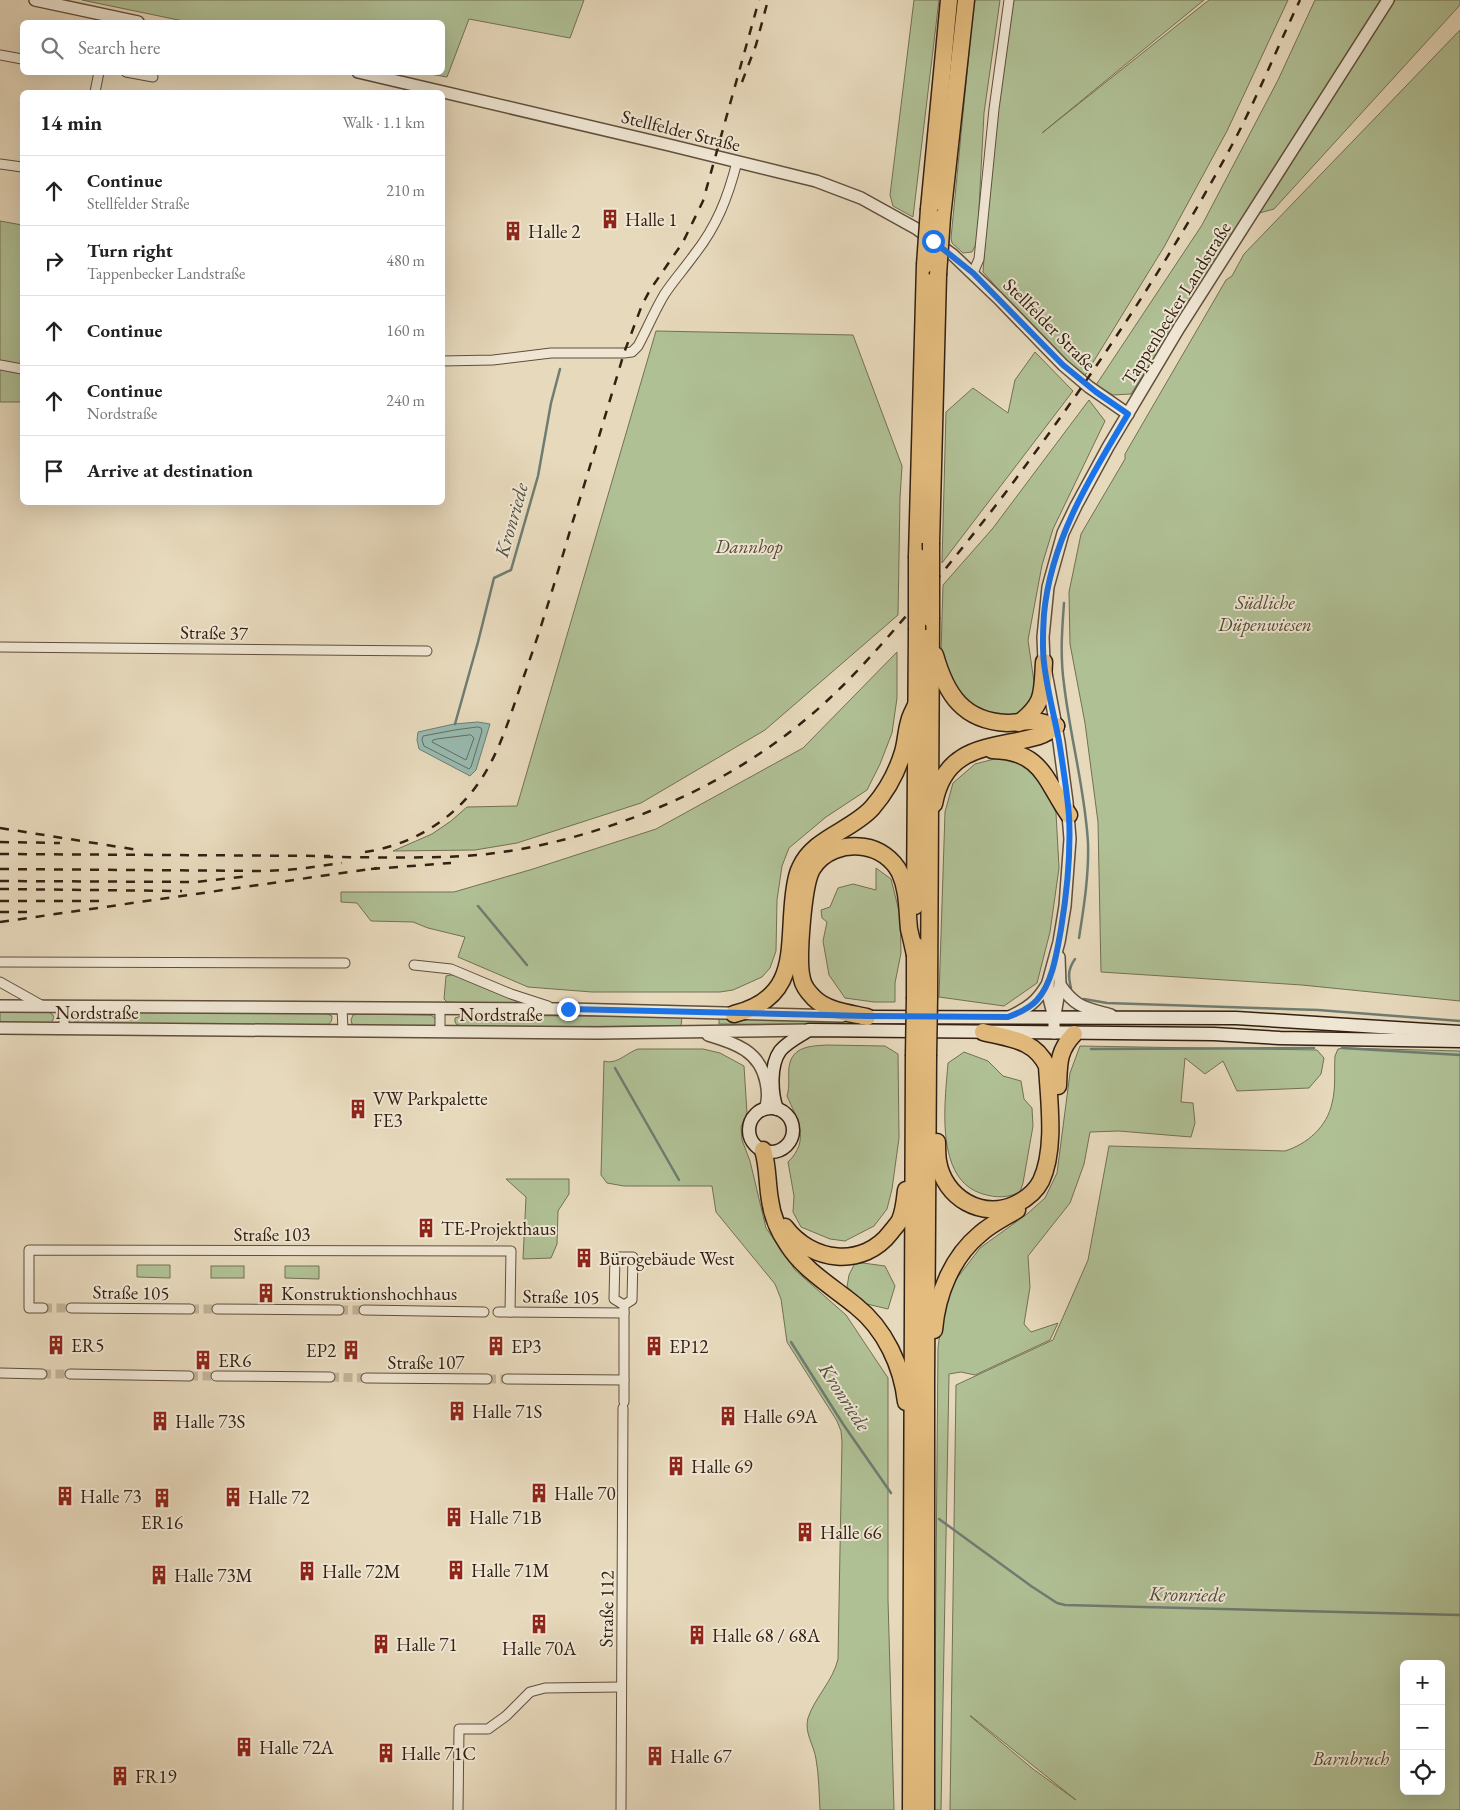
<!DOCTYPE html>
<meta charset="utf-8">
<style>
body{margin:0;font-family:"EB Garamond",serif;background:#f2f2f2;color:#222}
.controls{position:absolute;right:15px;bottom:15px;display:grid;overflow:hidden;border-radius:8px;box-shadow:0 5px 20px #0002}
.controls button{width:45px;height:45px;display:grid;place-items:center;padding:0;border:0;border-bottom:1px solid #e0e0e0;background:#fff;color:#222;font:25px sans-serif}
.stop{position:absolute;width:15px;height:15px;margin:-11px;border:4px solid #1a73e8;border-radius:50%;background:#fff}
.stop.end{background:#1a73e8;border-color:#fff;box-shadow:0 1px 5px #0008}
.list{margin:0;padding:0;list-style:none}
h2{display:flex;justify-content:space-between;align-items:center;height:65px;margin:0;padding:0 20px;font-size:21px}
h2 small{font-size:16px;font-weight:400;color:#767676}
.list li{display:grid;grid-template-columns:32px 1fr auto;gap:15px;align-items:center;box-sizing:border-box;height:70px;padding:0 20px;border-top:1px solid #e0e0e0}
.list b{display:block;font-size:19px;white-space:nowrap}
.list p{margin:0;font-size:16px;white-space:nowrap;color:#767676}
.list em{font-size:16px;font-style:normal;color:#767676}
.icon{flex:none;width:28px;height:28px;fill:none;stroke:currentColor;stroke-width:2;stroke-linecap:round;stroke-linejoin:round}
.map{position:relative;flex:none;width:1460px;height:1810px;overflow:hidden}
.search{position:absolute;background:#fff;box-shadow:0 5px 20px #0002;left:20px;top:20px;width:425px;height:55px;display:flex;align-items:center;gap:12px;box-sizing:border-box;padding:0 18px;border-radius:8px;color:#767676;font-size:19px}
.panel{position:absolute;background:#fff;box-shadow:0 5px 20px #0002;left:20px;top:90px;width:425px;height:415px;border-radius:8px}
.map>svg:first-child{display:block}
</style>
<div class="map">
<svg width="1460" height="1810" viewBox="0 0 1460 1810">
<rect width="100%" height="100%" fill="#e7d9bc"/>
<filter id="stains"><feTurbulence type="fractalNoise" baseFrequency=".004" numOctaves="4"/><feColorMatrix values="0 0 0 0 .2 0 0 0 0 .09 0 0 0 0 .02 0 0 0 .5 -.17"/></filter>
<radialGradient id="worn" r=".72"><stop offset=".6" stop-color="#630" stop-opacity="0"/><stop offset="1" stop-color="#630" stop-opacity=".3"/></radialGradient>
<g fill="#b0c095" stroke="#727054" fill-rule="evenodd">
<path d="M82 0H584L570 38 469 19 447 77 424 73 442 72V22H188Z"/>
<path d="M914 0H939L913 217 893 206 890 195Z"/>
<path d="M974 0H1000L984 113 978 227 977 242 972 252 963 253 952 243 951 238Z"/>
<path d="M1013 0H1204L1042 133 1209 0H1288L1227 131 1164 247 1084 377 1052 349 983 272 988 205 992 173 991 153Z"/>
<path d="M1315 0H1460V5L1274 209 1245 217 1131 394 1113 395 1096 385 1202 225 1278 80Z"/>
<path d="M1460 30V1001L1302 985 1101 972 1098 822 1085 723 1070 644 1069 592 1081 534 1125 459V454L1226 280 1232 276 1244 254Z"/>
<path d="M0 221 22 225V402H0Z"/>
<path d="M656 331 853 335 902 466 900 498 898 615 765 730 641 803 517 843 475 850 393 851 432 834 451 821 467 807 517 806Z"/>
<path d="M1035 352 1073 391 942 563 946 412 973 388 1008 413 1015 380Z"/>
<path d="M1089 400 1105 421 1053 529 1042 565 1028 640 1035 689 1030 707 1019 714 1006 717 992 716 961 700 941 653 943 585 993 528Z"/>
<path d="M897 652V698L892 733 880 764 867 790 826 817 789 848 782 866 777 900 776 951 770 968 762 977 733 990 720 992H592L528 987 458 957 465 937 428 928 413 922 371 921 357 903 341 902V892H454L533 869 656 829 803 748Z"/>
<path d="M1002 757 1028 766 1046 787 1056 813 1059 868 1050 932 1037 983 1004 1006 939 997 945 812 953 783 975 764Z"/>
<path d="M876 868 891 879 900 915 901 953 895 983V1002H874L845 998 829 975 823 941 827 922 822 918 821 910 830 907 838 888 853 884 876 890Z"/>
<path d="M451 975H459L516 1001 517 1004 513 1006 447 1002 444 999 446 976Z"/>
<path d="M0 1012H49L53 1015 54 1018 51 1023 47 1024 0 1023Z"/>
<path d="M77 1012 325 1013 332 1016C332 1022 330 1024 325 1026L79 1025 75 1022 74 1014Z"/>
<path d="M358 1014 431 1015 435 1018 436 1022 434 1026 430 1027 358 1026 352 1024 351 1020 353 1015Z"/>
<path d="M464 1015 682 1017 681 1026 470 1027 457 1025 455 1022V1018Z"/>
<path d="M719 1019 903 1021V1025L719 1024Z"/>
<path d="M827 1045 885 1046 898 1054 899 1138 892 1189 887 1209 874 1226 845 1241 830 1239 801 1227 793 1212 794 1196 788 1162C811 1140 797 1119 787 1096 790 1086 788 1078 789 1067 792 1046 811 1046 827 1045Z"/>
<path d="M1080 1046 1317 1050 1324 1058 1321 1074 1309 1088 1237 1091 1223 1061 1205 1074 1185 1058 1181 1102 1193 1103 1195 1123 1191 1137 1119 1131 1090 1132 1084 1164 1070 1203 1028 1256 1030 1287 1024 1324 1031 1332 1058 1323 1050 1340 975 1375 961 1372 949 1374 941 1810H934L938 1348 943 1307 951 1286 980 1248 1027 1214 1045 1198 1057 1173 1070 1073Z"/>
<path d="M1344 1048 1460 1051V1810H950L956 1385 1053 1340 1088 1260 1109 1146 1285 1151C1307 1144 1327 1127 1332 1103 1336 1089 1334 1071 1335 1056L1338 1049ZM1404 1664H1441V1791H1404ZM970 1716H971L1076 1800 1033 1769Z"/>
<path d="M638 1049H703L720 1053 744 1066 747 1113 741 1127 742 1140 750 1161 766 1228 795 1270 846 1315 888 1378V1600L894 1810H820C819 1793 819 1776 816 1759 814 1745 804 1733 808 1718 815 1697 833 1681 838 1659L842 1442 841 1431 837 1421 787 1342 781 1299 775 1284 716 1212 712 1186H624L607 1183 601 1175 604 1061C617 1065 626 1053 638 1049Z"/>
<path d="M964 1052 988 1061 1003 1076 1021 1081 1024 1099 1032 1108 1033 1126 1023 1183 1020 1192C1008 1198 996 1198 983 1194 934 1180 945 1102 948 1063Z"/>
<path d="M506 1179H569V1194L558 1211 557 1244 551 1258 523 1259 526 1197Z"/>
<path d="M855 1263H863L885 1266 895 1286 888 1309 867 1304 847 1287 849 1275Z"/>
<path d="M137 1265H170V1278L137 1277Z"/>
<rect x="211" y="1266" width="33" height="12"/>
<path d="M285 1266H319V1279L285 1278Z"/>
</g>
<path fill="#97bab0" stroke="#6f7c71" d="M478 722 490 724 476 770 470 776 419 749 417 740 418 732 454 724Z"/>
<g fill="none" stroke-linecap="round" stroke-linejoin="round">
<g stroke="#656d61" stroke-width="1">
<path d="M478 727 481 728 482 731 471 767 469 769 424 746 422 740 423 736 455 730Z"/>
<path d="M471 735 474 738 466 760 432 742 433 740 437 739Z"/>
</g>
<g stroke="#6f7c71" stroke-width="2.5">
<path d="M1064 603C1062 630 1060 656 1064 684 1070 737 1085 789 1088 843 1089 875 1084 906 1079 938"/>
<path d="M455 724 478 642 494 578 511 570 538 476 551 403 560 369"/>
<path d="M478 906 527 965"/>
<path d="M1071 988C1068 976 1068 969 1075 959"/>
<path d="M1084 999 1107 1003 1318 1010 1460 1021"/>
<path d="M1342 1048 1460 1055"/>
<path d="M1091 1049 1314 1048"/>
<path d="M615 1068 679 1180"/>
<path d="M791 1342 843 1424 891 1493"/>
<path d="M939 1519 1031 1586 1057 1603 1065 1605 1460 1615"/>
</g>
<g stroke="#c3b49a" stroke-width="9" stroke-dasharray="9 4.5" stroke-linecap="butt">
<path d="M43 1308H71"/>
<path d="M190 1309H217"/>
<path d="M339 1310H364"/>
<path d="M42 1374H70"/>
<path d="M189 1376H216"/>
<path d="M330 1377 366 1378"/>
<path d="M487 1379H507"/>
</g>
<defs>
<g id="minor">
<path d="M0 55 22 59"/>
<path d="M126 72 153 77"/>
<path d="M95 92 99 72"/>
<path d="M0 164 22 167"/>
<path d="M973 273 979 259 994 109 1009 0"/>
<path d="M442 361 493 360 551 353H624L632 352 638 346C647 329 654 312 664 295 673 281 684 269 694 255 717 226 728 197 737 162"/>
<path d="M0 365 22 369"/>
<path d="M0 647 427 651"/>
<path d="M0 962 345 963"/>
<path d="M414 965 451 969 511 994 548 1006"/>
<path d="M0 982 41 1005"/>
<path d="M342 1008 343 1030"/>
<path d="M440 1009V1031"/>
<path d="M64 1029V1007"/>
<path d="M43 1308H29V1250L511 1251 510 1312"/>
<path d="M71 1308 190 1309"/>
<path d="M217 1309 339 1310"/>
<path d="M364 1310 484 1312"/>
<path d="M498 1312 624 1313"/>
<path d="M0 1373 42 1374"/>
<path d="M70 1374 189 1376"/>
<path d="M216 1376 330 1377"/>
<path d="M366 1378 487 1379"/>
<path d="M507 1379 624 1380"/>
<path d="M624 1402V1305L632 1300 633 1257H615L614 1299 624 1305"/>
<path d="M458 1810 459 1729H488L506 1716 530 1692 545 1688 621 1687"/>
<path d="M621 1810 623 1408"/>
</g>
<g id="tertiary">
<path d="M35 0 138 22"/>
<path d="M358 72 669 145 816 181 861 198 917 229 953 255 998 298 1063 365 1089 387 1128 414"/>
<path d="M1060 985C1076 1008 1086 1008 1111 1015"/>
<path d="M0 1006 568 1009 842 1016"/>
<path d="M1055 1015 1060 985 1059 957"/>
<path d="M1009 1017C1028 1008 1037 1002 1048 983"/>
<path d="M0 1028 598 1033 809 1030"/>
<path d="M1054 1033V1018L1049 998 1048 982 1059 942 1065 906 1070 839 1067 802 1059 742 1044 662 1043 637 1048 587 1063 533 1076 506 1108 447 1179 328 1388 0"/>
<path d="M708 1035C735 1043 760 1051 766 1082 768 1091 769 1099 765 1109"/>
</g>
<g id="secondary">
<path d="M867 1017 1236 1018 1460 1032"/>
<circle cx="771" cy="1130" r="22"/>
<path d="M777 1109C771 1093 770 1065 780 1051 787 1042 800 1036 809 1030L1214 1034 1280 1038 1460 1041"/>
</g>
<g id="motorway">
<path d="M929 209 949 0"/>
<path d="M942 217 966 0"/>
<path d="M931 543 938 275"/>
<path d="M917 556 925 265"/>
<path d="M935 655C946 694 963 721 1007 723 1016 723 1025 721 1034 721 1041 721 1049 725 1056 726"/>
<path d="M1019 723C1045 703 1042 693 1044 662"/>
<path d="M992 750C1043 751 1045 781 1069 815"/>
<path d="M934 804C945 743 993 749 1039 736 1045 734 1051 730 1056 726"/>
<path d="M915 906 917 630"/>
<path d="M915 997V945"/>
<path d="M929 997 931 619"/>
<path d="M734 1014C801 997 787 948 794 894 795 886 796 876 800 868 813 838 851 831 872 808 886 792 897 772 903 752 906 742 906 732 909 722 910 716 914 710 916 705"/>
<path d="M867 1017C849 1013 827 1011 814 998 809 993 803 985 802 979 797 961 803 885 812 869 823 851 844 844 864 847 879 849 893 859 900 873 908 891 907 909 909 929 911 937 913 946 915 955"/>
<path d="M1058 1086C1059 1063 1058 1051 1074 1034"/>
<path d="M937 1142C937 1148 937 1155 938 1161 944 1198 982 1220 1016 1204 1026 1199 1036 1191 1041 1181 1056 1149 1049 1101 1047 1066 1034 1039 1010 1039 983 1032"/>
<path d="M763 1150C768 1166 767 1183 770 1200 772 1216 779 1232 788 1245 805 1271 833 1287 856 1306 885 1329 902 1366 906 1402"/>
<path d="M785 1227C811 1262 863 1269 891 1232 894 1228 898 1224 900 1220 904 1211 905 1199 906 1190"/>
<path d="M934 1330C937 1294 952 1257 980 1234 991 1224 1004 1218 1017 1210"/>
<path d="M911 1810 914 1056"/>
<path d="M926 1810V1381L928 1056"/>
</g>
</defs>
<use href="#minor" stroke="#604e3c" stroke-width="11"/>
<use href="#tertiary" stroke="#604e3c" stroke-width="14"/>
<use href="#secondary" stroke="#332012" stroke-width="15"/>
<use href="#motorway" stroke="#332012" stroke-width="19"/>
<use href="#minor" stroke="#efe6d3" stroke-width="9"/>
<use href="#tertiary" stroke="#efe6d3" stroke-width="11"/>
<use href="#secondary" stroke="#efe6d3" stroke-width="12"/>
<use href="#motorway" stroke="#e4bc7e" stroke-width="16"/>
<g stroke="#332012" stroke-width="2.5" stroke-dasharray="9 9" stroke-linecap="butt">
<path d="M742 82 756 45 768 0"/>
<path d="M0 828 138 850"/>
<path d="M0 842 60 843"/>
<path d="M365 852C406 846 445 825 471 793 499 759 510 715 524 676 542 626 557 575 572 524 590 467 607 410 624 353L642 305 650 290 683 242 703 201 759 0"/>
<path d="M0 854 330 856"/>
<path d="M324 857C376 857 427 859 478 855 540 849 603 831 660 807 722 781 781 744 830 698 864 666 894 630 924 595 955 557 986 519 1015 480 1094 373 1169 262 1232 145 1257 98 1277 48 1300 0"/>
<path d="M0 869 267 871 298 869 342 863"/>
<path d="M371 869 451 863"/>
<path d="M0 881 196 882 249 876"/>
<path d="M0 889 182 891"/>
<path d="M0 901H105"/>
<path d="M0 912H32"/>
<path d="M0 922 377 868"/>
</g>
<defs>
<g id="motorway-bridge">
<path d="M925 265 929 209"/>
<path d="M938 275 942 217"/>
<path d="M931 619V543"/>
<path d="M917 630V556"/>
<path d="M914 1056 915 997"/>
<path d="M928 1056 929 997"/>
</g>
</defs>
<use href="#motorway-bridge" stroke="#332012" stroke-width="19" stroke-linecap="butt"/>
<use href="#motorway-bridge" stroke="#e4bc7e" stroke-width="16"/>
</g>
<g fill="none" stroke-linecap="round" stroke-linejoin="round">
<path stroke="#1a73e8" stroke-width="6" d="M568 1009 867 1016 1008 1017C1019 1013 1030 1008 1037 1000 1053 982 1057 951 1061 929 1067 892 1071 853 1069 816 1067 791 1063 766 1059 741 1054 715 1047 689 1044 663 1042 647 1043 630 1044 614 1051 539 1091 476 1128 414L1096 392 1063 365 973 273 933 241"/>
</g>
<defs>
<symbol id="building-bare" viewBox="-9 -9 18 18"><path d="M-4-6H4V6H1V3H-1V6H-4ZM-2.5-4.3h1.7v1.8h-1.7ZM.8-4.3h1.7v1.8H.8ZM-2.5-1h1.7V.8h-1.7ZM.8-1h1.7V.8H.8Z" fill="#8f2418" stroke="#efe6d3" stroke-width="2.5" paint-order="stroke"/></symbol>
</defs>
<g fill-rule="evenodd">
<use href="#building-bare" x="596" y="205" width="28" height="28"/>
<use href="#building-bare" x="499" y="217" width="28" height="28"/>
<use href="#building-bare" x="344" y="1095" width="28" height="28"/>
<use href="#building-bare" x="412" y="1214" width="28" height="28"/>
<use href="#building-bare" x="570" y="1244" width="28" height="28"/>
<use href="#building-bare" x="252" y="1279" width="28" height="28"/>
<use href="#building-bare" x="42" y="1331" width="28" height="28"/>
<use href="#building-bare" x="482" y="1332" width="28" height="28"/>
<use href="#building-bare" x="640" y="1332" width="28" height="28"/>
<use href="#building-bare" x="337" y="1336" width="28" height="28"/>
<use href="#building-bare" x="189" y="1346" width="28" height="28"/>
<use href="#building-bare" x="443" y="1397" width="28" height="28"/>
<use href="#building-bare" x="714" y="1402" width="28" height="28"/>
<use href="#building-bare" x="146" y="1407" width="28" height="28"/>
<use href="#building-bare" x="662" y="1452" width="28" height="28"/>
<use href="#building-bare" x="525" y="1479" width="28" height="28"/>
<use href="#building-bare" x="51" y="1482" width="28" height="28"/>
<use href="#building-bare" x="219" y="1483" width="28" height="28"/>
<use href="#building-bare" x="148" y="1484" width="28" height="28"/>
<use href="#building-bare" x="440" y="1503" width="28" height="28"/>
<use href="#building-bare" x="791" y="1518" width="28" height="28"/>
<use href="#building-bare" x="442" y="1556" width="28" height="28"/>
<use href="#building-bare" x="293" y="1557" width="28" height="28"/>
<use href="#building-bare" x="145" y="1561" width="28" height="28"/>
<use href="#building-bare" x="525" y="1610" width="28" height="28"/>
<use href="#building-bare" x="683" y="1621" width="28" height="28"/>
<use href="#building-bare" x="367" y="1630" width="28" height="28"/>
<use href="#building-bare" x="230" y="1733" width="28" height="28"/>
<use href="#building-bare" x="372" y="1739" width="28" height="28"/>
<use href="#building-bare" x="641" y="1742" width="28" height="28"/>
<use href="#building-bare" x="106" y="1762" width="28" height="28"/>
</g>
<g text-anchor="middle" stroke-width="4" stroke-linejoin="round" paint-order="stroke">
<g font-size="19" fill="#332012" stroke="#efe6d3">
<text transform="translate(681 130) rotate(14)" y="7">Stellfelder Straße</text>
<text transform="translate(1176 303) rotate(-58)" y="7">Tappenbecker Landstraße</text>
<text transform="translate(1050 324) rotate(45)" y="7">Stellfelder Straße</text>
<text transform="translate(214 632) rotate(1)" y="7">Straße 37</text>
<text x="97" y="1019">Nordstraße</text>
<text x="501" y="1021">Nordstraße</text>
<text x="272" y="1241">Straße 103</text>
<text transform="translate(131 1292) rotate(1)" y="7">Straße 105</text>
<text transform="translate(561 1296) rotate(1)" y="7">Straße 105</text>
<text x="426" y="1369">Straße 107</text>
<text transform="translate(606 1609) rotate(-89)" y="7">Straße 112</text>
</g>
<g font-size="19" fill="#332012" stroke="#efe6d3" text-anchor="start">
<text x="625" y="226">Halle 1</text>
<text x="528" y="238">Halle 2</text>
<text x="373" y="1105">VW Parkpalette<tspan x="373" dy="22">FE3</tspan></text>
<text x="441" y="1235">TE-Projekthaus</text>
<text x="599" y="1265">Bürogebäude West</text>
<text x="281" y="1300">Konstruktionshochhaus</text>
<text x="71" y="1352">ER5</text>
<text x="511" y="1353">EP3</text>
<text x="669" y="1353">EP12</text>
<text x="336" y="1357" text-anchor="end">EP2</text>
<text x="218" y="1367">ER6</text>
<text x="472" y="1418">Halle 71S</text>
<text x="743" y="1423">Halle 69A</text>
<text x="175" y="1428">Halle 73S</text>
<text x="691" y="1473">Halle 69</text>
<text x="554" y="1500">Halle 70</text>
<text x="80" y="1503">Halle 73</text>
<text x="248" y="1504">Halle 72</text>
<text x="469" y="1524">Halle 71B</text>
<text x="162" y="1529" text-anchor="middle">ER16</text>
<text x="820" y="1539">Halle 66</text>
<text x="471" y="1577">Halle 71M</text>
<text x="322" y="1578">Halle 72M</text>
<text x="174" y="1582">Halle 73M</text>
<text x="712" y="1642">Halle 68 / 68A</text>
<text x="396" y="1651">Halle 71</text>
<text x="539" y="1655" text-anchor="middle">Halle 70A</text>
<text x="259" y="1754">Halle 72A</text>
<text x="401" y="1760">Halle 71C</text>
<text x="670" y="1763">Halle 67</text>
<text x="135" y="1783">FR19</text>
</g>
<g font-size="19" font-style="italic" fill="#524833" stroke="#efe6d3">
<text x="749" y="553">Dannhop</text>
<text x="1265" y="609">Südliche<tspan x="1265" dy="22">Düpenwiesen</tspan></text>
<text x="1351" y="1765">Barnbruch</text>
</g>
<g font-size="20" font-style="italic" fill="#514e41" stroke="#efe6d3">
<text transform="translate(511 520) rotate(-74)" y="7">Kronriede</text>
<text transform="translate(845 1397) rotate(57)" y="7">Kronriede</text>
<text transform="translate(1187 1594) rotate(1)" y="7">Kronriede</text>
</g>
</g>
<rect width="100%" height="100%" filter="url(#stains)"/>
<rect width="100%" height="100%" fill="url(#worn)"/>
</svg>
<div class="controls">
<button>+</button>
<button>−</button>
<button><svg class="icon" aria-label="locate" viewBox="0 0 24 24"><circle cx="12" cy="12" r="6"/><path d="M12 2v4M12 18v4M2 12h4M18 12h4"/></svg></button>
</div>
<div class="stop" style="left:933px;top:241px"></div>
<div class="stop end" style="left:568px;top:1009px"></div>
<div class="search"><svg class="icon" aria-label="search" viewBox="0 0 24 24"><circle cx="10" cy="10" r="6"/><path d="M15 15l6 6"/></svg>Search here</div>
<section class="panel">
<h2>14 min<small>Walk · 1.1 km</small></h2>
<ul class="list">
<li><svg class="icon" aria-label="ahead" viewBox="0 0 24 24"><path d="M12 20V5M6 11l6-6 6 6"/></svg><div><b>Continue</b><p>Stellfelder Straße</p></div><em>210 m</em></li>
<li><svg class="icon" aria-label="right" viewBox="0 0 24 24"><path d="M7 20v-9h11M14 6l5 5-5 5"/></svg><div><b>Turn right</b><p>Tappenbecker Landstraße</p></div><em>480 m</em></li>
<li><svg class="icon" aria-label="ahead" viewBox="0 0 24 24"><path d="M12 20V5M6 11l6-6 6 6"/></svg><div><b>Continue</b></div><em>160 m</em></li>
<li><svg class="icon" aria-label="ahead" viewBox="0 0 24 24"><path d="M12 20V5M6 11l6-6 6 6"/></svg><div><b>Continue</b><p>Nordstraße</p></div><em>240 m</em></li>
<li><svg class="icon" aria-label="arrive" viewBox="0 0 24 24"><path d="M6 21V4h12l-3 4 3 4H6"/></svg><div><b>Arrive at destination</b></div></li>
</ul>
</section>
</div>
